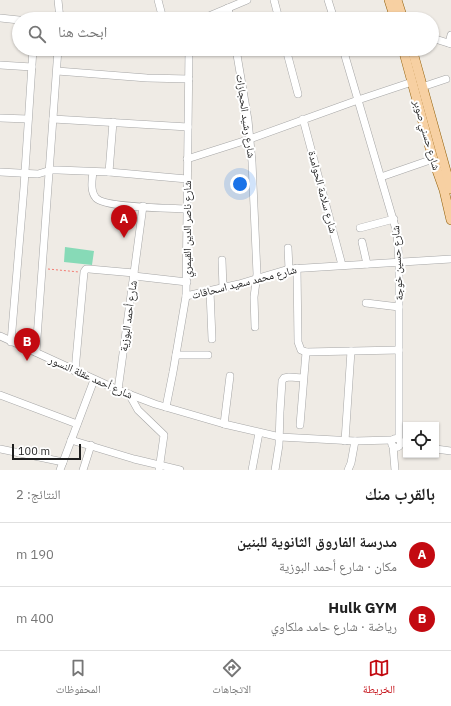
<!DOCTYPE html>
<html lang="ar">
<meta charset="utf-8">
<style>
body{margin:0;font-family:"IBM Plex Sans","Noto Naskh Arabic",sans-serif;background:#f6f6f6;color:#222;direction:rtl}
.controls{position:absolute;right:12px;bottom:12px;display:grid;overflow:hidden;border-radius:0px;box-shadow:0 1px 3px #0004}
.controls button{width:36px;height:36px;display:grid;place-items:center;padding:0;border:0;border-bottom:1px solid #e0e0e0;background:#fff;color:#222;font:20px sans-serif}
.scale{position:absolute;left:12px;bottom:10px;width:69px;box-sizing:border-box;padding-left:4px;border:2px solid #1f1f1f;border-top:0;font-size:11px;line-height:14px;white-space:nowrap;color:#1f1f1f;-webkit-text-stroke:3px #fff;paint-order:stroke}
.you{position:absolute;left:240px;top:184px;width:14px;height:14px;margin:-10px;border:3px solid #fff;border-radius:50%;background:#1a73e8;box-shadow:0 0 0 6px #1a73e833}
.badge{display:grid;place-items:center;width:26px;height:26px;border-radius:50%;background:#c30a11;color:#fff;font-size:13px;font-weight:700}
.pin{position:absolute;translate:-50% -33px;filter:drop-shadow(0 1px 2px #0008)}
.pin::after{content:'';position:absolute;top:21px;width:14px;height:12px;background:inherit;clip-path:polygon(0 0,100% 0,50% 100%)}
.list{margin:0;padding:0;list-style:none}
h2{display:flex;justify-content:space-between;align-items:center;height:52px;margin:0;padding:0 16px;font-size:17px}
h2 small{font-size:13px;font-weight:400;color:#767676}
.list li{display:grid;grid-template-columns:26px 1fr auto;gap:12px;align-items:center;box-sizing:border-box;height:64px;padding:0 16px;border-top:1px solid #e0e0e0}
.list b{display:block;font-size:15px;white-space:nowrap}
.list p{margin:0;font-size:13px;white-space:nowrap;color:#767676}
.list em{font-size:13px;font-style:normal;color:#767676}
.icon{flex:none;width:22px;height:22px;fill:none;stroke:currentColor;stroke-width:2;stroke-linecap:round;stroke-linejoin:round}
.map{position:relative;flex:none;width:451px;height:470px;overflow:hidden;direction:ltr}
.search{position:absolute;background:#fff;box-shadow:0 1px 3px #0004;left:12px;right:12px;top:12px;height:44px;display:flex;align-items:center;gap:10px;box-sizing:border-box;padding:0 14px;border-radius:22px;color:#767676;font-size:15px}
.sheet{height:180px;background:#fff}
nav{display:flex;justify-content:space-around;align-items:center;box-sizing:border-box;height:56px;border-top:1px solid #e0e0e0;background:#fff;font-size:11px;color:#767676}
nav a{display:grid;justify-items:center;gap:2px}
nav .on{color:#c30a11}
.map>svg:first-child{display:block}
</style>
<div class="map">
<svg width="451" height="470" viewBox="0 0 451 470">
<rect width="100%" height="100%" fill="#efebe5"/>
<path fill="#87dab7" d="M65 247 94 251 92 265 64 262Z"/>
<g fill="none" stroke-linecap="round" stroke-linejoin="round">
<defs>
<g id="minor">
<path d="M58 0 60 19"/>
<path d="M158 0 163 19"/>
<path d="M274 0 279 19"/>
<path d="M328 0 334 19"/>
<path d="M228 8 230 19"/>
<path d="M0 18 19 20"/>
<path d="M202 19 247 0"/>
<path d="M432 38 451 44"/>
<path d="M449 43 451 35"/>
<path d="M236 49 248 120 252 162 257 274 254 297 255 327"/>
<path d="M286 49 298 94"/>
<path d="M343 49 397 233 399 263V439"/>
<path d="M0 65 32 67"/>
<path d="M57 71 147 78 189 79"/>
<path d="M422 87 446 79"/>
<path d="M0 118 28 119"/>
<path d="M53 119 188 127"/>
<path d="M303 119 342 265"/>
<path d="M187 159 250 139 358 100 412 82"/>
<path d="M0 172 38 174 51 170H58L109 172 187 179"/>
<path d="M93 172C92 180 90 191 96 198 105 208 171 208 188 209"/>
<path d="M109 172 113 122"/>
<path d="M381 177 433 159"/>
<path d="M360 228 394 219"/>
<path d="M362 242 367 264"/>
<path d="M288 248 289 269"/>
<path d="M222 260 223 288"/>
<path d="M297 268 298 342 301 350 306 352 399 350"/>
<path d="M134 273 143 206"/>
<path d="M134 276 187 282"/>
<path d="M210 291 212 339"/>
<path d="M186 296 239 284 289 269 451 259"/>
<path d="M366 303 399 307"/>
<path d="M0 336 118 390 155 404 224 424 280 437 355 441 392 440"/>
<path d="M11 342 24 187 33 49"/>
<path d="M36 352 58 49"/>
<path d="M176 355H208"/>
<path d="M75 371 84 272 86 269H89L134 273 118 390"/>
<path d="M129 394 138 410 164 435 159 470"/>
<path d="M0 395 77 424"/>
<path d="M166 407 173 372 186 296 189 49"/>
<path d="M224 424 230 376"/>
<path d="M300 425 306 352"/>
<circle cx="396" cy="443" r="4.5"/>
<path d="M71 440 134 459 180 470"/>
<path d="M345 441 351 351"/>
<path d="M393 446 395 470"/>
<path d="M0 449 63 462"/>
<path d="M436 449 451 451"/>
<path d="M60 470 94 380"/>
<path d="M83 470 91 445"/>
<path d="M252 470 259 433"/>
<path d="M275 470 279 445 280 412 282 381 284 378 289 377 303 378"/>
<path d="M348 470 351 463 355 441"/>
</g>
<g id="major">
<path d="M389 0 395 19"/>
<path d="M397 0 403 19"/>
<path d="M403 49 433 159 444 190 451 220"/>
<path d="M412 49 451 189"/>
</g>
</defs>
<use href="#minor" stroke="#a6a6a6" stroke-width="8"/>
<use href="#major" stroke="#925f08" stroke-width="10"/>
<path stroke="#f37c73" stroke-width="1" stroke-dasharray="2 2" stroke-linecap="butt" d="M48 269 79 272"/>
<use href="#minor" stroke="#fff" stroke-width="7"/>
<use href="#major" stroke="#f7d0a2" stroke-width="9"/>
</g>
<g text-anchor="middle" stroke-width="4" stroke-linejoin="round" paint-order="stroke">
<g font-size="11" fill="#1f1f1f" stroke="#fff">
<text transform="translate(246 116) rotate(82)" y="4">شارع رشيد الحجازات</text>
<text transform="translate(427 135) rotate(74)" y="4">شارع حسني صوبر</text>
<text transform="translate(323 192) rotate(75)" y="4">شارع سلامة الحوامدة</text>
<text transform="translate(187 229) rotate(-90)" y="4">شارع ناصر الدين القيمري</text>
<text transform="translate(397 263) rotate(-93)" y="4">شارع حسين خوجة</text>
<text transform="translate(244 282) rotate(-14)" y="4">شارع محمد سعيد اسحاقات</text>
<text transform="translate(128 316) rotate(-82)" y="4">شارع أحمد البوزية</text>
<text transform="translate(91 377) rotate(24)" y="4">شارع أحمد عقلة النسور</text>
</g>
</g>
</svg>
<div class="controls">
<button><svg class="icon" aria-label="locate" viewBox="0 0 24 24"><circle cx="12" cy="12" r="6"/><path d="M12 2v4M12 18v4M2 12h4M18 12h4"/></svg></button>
</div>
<div class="scale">100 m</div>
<div class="you"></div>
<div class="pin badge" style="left:124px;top:238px">A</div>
<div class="pin badge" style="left:27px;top:361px">B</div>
<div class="search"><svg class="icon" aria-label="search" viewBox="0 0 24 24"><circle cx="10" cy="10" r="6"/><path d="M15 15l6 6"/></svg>ابحث هنا</div>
</div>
<section class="sheet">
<h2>بالقرب منك<small>النتائج: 2</small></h2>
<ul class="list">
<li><span class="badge">A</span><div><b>مدرسة الفاروق الثانوية للبنين</b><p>مكان · شارع أحمد البوزية</p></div><em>190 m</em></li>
<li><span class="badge">B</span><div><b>Hulk GYM</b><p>رياضة · شارع حامد ملكاوي</p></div><em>400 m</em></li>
</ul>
</section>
<nav>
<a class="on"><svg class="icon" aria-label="map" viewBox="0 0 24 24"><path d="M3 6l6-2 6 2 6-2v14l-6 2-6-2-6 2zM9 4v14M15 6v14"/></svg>الخريطة</a>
<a><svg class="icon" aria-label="directions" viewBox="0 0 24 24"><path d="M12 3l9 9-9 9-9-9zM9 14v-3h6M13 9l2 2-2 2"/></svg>الاتجاهات</a>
<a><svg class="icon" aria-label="saved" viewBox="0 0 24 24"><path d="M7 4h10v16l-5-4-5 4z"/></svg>المحفوظات</a>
</nav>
